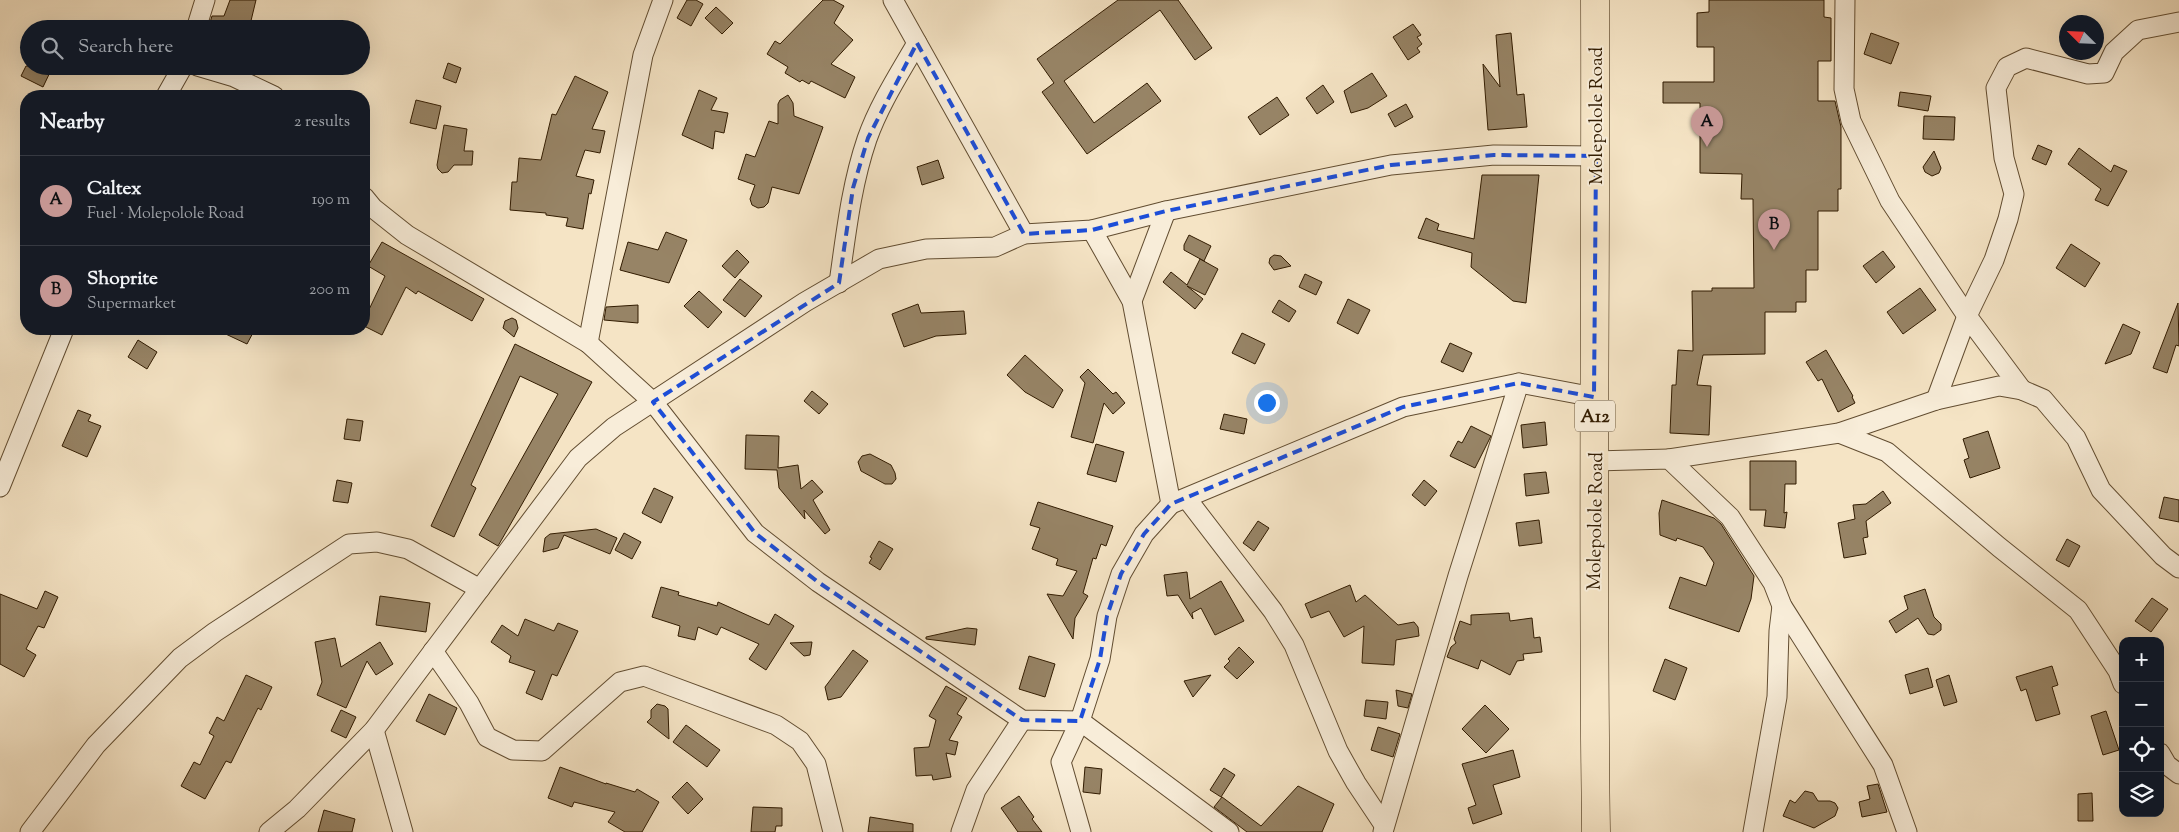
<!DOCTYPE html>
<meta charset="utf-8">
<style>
body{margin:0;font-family:"Sorts Mill Goudy",serif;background:#20242c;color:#f1f3f6}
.controls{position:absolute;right:15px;bottom:15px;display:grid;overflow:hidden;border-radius:10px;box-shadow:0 5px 20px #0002}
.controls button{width:45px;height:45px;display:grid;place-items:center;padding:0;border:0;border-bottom:1px solid #363941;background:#171b24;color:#f1f3f6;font:25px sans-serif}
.compass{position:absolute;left:2059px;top:15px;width:45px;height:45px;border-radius:50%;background:#171b24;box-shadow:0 5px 20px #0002;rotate:294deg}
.you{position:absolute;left:1266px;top:402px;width:18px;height:18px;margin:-12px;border:4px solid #fff;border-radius:50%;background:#1a73e8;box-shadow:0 0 0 8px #1a73e833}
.badge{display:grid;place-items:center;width:32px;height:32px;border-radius:50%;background:#c59692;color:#111;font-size:16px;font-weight:700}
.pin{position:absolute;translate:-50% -41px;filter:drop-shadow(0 1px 2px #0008)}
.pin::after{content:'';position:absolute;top:26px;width:18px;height:15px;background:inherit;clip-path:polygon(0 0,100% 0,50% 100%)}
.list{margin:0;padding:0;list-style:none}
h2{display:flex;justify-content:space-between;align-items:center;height:65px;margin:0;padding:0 20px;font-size:21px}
h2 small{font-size:16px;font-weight:400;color:#9ea1a6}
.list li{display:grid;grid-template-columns:32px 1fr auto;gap:15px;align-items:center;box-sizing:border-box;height:90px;padding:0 20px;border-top:1px solid #363941}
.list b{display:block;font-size:19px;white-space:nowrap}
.list p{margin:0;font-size:16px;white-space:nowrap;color:#9ea1a6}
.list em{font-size:16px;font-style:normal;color:#9ea1a6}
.icon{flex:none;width:28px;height:28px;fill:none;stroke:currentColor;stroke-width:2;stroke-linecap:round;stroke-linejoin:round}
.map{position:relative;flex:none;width:2179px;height:832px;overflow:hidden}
.search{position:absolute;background:#171b24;box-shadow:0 5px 20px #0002;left:20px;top:20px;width:350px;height:55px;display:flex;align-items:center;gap:12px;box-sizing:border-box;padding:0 18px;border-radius:28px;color:#9ea1a6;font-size:19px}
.panel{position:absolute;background:#171b24;box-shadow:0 5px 20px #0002;left:20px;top:90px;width:350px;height:245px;border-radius:20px}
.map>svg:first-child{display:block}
</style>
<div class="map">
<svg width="2179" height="832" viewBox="0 0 2179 832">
<rect width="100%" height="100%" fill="#f5e4c5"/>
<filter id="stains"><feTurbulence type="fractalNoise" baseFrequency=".004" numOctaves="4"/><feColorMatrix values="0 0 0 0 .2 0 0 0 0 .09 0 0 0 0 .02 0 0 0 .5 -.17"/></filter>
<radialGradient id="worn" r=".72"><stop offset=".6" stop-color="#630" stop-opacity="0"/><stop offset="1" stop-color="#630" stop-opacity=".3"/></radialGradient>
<g fill="#978466" stroke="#311b00">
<path d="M230 0H256L249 29H208L212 16H224Z"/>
<path d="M687 0H696L703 4 691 26 677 18Z"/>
<path d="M823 0H833L844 6 834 23 853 40 831 64 855 77 845 98 811 81 809 84 802 80 800 82 785 73 788 67 767 54 775 41 780 44Z"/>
<path d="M1118 0H1178L1212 48 1195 60 1160 10 1064 81 1094 123 1147 83 1161 101 1087 154 1042 92 1054 83 1037 59Z"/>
<path d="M1709 0H1824V17L1831 18V61H1818V101H1835L1841 127V189H1838V211H1818V270H1806V302H1796V312H1765V354L1703 355 1697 385 1711 386 1709 435 1670 433 1672 385H1676L1678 350 1693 351 1692 291H1712V288H1754L1753 199H1741L1742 174 1700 173V103H1663V82H1714V47H1697V13L1709 12Z"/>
<path d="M716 7 733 23 722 34 705 18Z"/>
<path d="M1413 24 1421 35 1417 37 1422 44 1417 48 1420 52 1408 60 1393 37Z"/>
<path d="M1511 33 1517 95 1524 94 1527 127 1488 130 1483 64 1500 87 1496 35Z"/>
<path d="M1871 33 1899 43 1891 64 1864 54Z"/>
<path d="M448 63 461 68 456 83 443 78Z"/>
<path d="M26 66H53L43 87 21 76Z"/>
<path d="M1372 73 1387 96 1368 108 1351 113 1344 91Z"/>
<path d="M575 76 608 92 592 129 605 131 600 153 585 150 576 176 594 180 591 194 589 193 583 229 566 226 568 218 546 215V213L510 210 512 182H517L519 158 541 160 552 114 556 115Z"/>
<path d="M1323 85 1334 102 1317 114 1306 98Z"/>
<path d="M699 90 717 98 711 110 728 113 724 133 715 131 713 149 682 135Z"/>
<path d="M1900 92 1931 96 1928 111 1898 106Z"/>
<path d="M788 95 793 103 794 116 823 127 799 194 772 187 768 203 764 207 758 208 752 205 750 199 755 185 738 179 746 154 755 157 769 121 778 124V104L780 100Z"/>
<path d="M1277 97 1289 115 1260 135 1248 117Z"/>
<path d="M416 100 441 106 436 129 410 123Z"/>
<path d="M1406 104 1413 117 1395 127 1388 114Z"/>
<path d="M1924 116 1955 117 1954 140 1923 139Z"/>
<path d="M444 125 467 129 464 151H473L472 165H454L448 172 442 173 438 169 437 165Z"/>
<path d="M2038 145 2052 151 2046 165 2032 159Z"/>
<path d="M2079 148 2111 172 2114 165 2127 171 2108 206 2095 200 2101 189 2068 164Z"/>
<path d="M1934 151 1941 168 1939 173 1932 176 1925 172 1923 167Z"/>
<path d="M938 160 944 178 922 185 917 167Z"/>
<path d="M1482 175H1539L1526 303 1513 301 1471 267 1472 253 1418 238 1426 218 1439 224 1437 230 1474 239Z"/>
<path d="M666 232 687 240 669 283 620 270 628 242 658 250Z"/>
<path d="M1189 235 1211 246 1204 261 1184 250V245Z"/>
<path d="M382 242 484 299 472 321 418 291 416 294 406 287 382 335 364 326V320L385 276 368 266Z"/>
<path d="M2071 244 2100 263 2085 287 2056 268Z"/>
<path d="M737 250 749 262 735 278 722 266Z"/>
<path d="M1883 251 1895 267 1876 283 1863 266Z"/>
<path d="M1274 255 1281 256 1291 266 1274 270 1269 263 1270 258Z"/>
<path d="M1200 259 1218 269 1205 295 1187 286 1203 299 1195 309 1163 282 1171 272 1187 285Z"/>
<path d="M1305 274 1322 282 1316 295 1299 287Z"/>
<path d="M740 279 762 296 745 317 723 300Z"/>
<path d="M1920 288 1936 310 1903 334 1887 312Z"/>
<path d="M699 291 722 312 708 328 684 306Z"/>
<path d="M1348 299 1370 310 1358 334 1337 323Z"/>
<path d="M1279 300 1296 311 1289 322 1272 312Z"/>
<path d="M2178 303 2179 346 2176 345 2167 373 2153 368Z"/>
<path d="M918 304 921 313 964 311 966 334 936 336 904 347 892 314Z"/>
<path d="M638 305V323L604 320 606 307Z"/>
<path d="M512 318 516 320 518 328 514 337 503 328 505 321Z"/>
<path d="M2123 324 2140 332 2131 354 2105 364Z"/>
<path d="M215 329H255L247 344Z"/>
<path d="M1242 333 1265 344 1255 364 1232 353Z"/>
<path d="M138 340 157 352 147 369 128 357Z"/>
<path d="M1450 343 1472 353 1463 372 1441 362Z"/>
<path d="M515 344 592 382 498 546 479 535 558 394 520 376 471 485 476 488 454 537 431 526Z"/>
<path d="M1826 350 1853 396 1852 397 1855 403 1838 412 1822 379 1818 381 1806 362Z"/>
<path d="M1025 355 1063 390 1053 408 1025 392 1007 375Z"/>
<path d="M1088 369 1113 394 1116 392 1125 403 1113 414 1104 403 1093 443 1071 437 1085 383 1080 377Z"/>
<path d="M812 391 828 404 819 414 804 401Z"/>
<path d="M78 410 91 415 88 421 101 426 87 457 62 446Z"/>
<path d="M1224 414 1247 419 1244 434 1220 429Z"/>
<path d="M347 419 363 421 360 441 344 439Z"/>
<path d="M1545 422 1547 445 1523 448 1521 425Z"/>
<path d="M1471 426 1491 436 1475 468 1450 456 1458 441 1462 443Z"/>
<path d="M1988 431 2000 468 1970 478 1964 460 1969 458 1963 439Z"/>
<path d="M746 435 779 436 778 468 798 465 801 489 812 480 823 492 813 500 830 530 825 534 804 510 805 519 779 488 777 470 745 469Z"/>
<path d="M1096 444 1124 452 1116 482 1087 474Z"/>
<path d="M870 454 891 465 895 473 896 479 892 484H885L861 471 858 462 862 456Z"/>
<path d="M1750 461H1796V484H1785L1784 513 1787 512 1785 528 1764 526 1766 510H1750Z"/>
<path d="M1546 472 1549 493 1526 496 1524 474Z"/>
<path d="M337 480 352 483 348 503 333 501Z"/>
<path d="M1424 480 1437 491 1425 506 1412 495Z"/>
<path d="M654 488 673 497 661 523 642 513Z"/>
<path d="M1883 491 1891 503 1866 521 1868 537 1863 538 1866 554 1844 558 1838 523 1855 519 1853 505 1866 504Z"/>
<path d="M2164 497 2179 500V522L2159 518Z"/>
<path d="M1662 500 1714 518 1721 524 1754 576 1751 599 1739 632 1669 608 1680 577 1706 586 1714 563 1703 547 1677 538 1676 541 1660 535 1659 513Z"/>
<path d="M1038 502 1113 526 1106 546 1101 544 1096 559 1093 558 1083 593 1088 596 1075 618 1073 639 1047 594 1063 596 1077 571 1056 565 1058 559 1032 549 1040 528 1030 525Z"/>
<path d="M1539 520 1542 543 1519 546 1516 523Z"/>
<path d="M1258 521 1269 528 1254 551 1243 543Z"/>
<path d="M596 529 617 538 610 554 564 535 558 548 543 552 545 538 550 534Z"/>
<path d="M624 533 641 542 632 559 615 550Z"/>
<path d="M2067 539 2080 546 2069 567 2056 560Z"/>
<path d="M879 541 893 549 880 570 869 563 872 558 870 557Z"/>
<path d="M1187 572 1190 599 1221 581 1244 621 1215 635 1201 608 1192 613 1193 619 1178 595 1167 596 1164 575Z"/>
<path d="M1350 585 1356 602 1365 595 1398 625 1414 622 1418 627 1419 636 1396 640 1394 665 1362 663 1364 626 1344 637 1329 611 1311 618 1305 604Z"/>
<path d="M661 587 679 592 678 595 717 606 718 602 769 625 775 614 794 626 766 670 749 659 759 644 721 627 717 635 698 627 695 640 678 636 680 626 652 617Z"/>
<path d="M1925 589 1934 617 1941 624V630L1934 635 1928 634 1918 618 1896 633 1889 621 1908 609 1904 596Z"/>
<path d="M45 591 58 597 44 628 38 626 26 649 36 655 24 677 0 664V594L37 609Z"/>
<path d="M380 596 430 603 426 632 376 625Z"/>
<path d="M2152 598 2168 609 2151 632 2135 621Z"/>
<path d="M1509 613 1510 621 1532 618 1534 638 1540 637 1542 652 1523 654 1524 660 1517 661 1510 675 1481 660 1478 669 1447 657 1451 647 1456 643 1454 639 1460 621 1471 625V615Z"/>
<path d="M525 619 554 631 558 623 578 631 557 676 552 674 542 700 526 693 535 671 509 662 511 656 491 642 502 625 518 636Z"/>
<path d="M967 628 977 629 975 645 926 639V637Z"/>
<path d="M335 638 341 667 380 642 393 664 376 675 367 661 346 708 317 695 322 682 315 642Z"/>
<path d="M812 642 810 655 804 656 790 643Z"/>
<path d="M1239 647 1254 662 1237 679 1224 667 1230 661 1228 659Z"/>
<path d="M853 650 868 661 841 697 828 700 825 687Z"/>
<path d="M1029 656 1055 664 1045 697 1019 689Z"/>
<path d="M1665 659 1687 668 1675 700 1653 691Z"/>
<path d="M2052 666 2058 685 2052 687 2060 714 2036 721 2026 689 2021 691 2016 677Z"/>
<path d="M1928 668 1933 687 1910 694 1905 675Z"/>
<path d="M246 675 272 687 261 710 258 708 231 763 226 761 205 799 181 786 194 762 200 765 214 736 209 733 217 717 224 721Z"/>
<path d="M1211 675 1193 697 1184 681Z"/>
<path d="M1949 675 1957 702 1944 706 1936 680Z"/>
<path d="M946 686 967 698 957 714 962 717 949 740 958 742 955 755 946 753 951 777 933 780 932 775 916 776 914 748 929 747 936 720 929 716Z"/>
<path d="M1396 690 1412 694 1408 708 1398 706Z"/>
<path d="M429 694 457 708 445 735 416 721Z"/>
<path d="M1366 700 1388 702 1386 719 1364 716Z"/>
<path d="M657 704 665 706 668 709 669 739 647 722 651 718V710Z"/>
<path d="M1485 705 1509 729 1486 753 1462 729Z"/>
<path d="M341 710 356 717 346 738 331 731Z"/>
<path d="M2106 711 2119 750 2103 755 2091 716Z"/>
<path d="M686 725 720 750 707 767 673 742Z"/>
<path d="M1378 727 1400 734 1393 757 1371 750Z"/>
<path d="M1513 750 1520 777 1493 785 1502 814 1473 824 1468 808 1476 805 1462 764Z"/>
<path d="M560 767 606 784V783L635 792 637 789 659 802 642 832H625L608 822 615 812 574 802 572 807 548 798Z"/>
<path d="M1085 767 1102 769 1100 794 1083 792Z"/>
<path d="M1224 768 1235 775 1221 797 1210 790Z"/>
<path d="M687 782 703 799 688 814 672 797Z"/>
<path d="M1878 784 1887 812 1862 817 1859 802 1870 799 1867 786Z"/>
<path d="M1298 786 1334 804 1322 832H1247L1214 807 1222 797 1261 826Z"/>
<path d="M1805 791 1813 793 1818 801H1830L1835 803 1838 808 1835 816 1814 828 1783 816 1790 800 1795 803Z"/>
<path d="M2092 793 2093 821H2078V794Z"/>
<path d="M1019 796 1034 817 1032 819 1042 832H1018L1001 808Z"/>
<path d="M753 807 782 808V826H776L775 832H751Z"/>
<path d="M324 810 355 819 352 832H318Z"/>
<path d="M870 817 913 824V832H868Z"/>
</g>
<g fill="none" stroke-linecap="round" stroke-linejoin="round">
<defs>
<g id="street">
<path d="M893 0 1024 234"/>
<path d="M1845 0 1844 89 1851 121 1890 201 1967 316 2022 390"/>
<path d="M196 29 205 0"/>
<path d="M197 66 234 77 274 96"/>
<path d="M166 96 183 66"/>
<path d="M364 197 373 208 407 235 588 343 653 402 755 533 818 582 1022 720 1080 721 1100 659 1107 616 1121 574 1144 534 1171 504 1403 407 1519 383 1594 397"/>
<path d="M1092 230 1132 301 1171 504"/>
<path d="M839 283C846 234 851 186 867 139 879 105 899 74 917 43"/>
<path d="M1132 301 1166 211"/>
<path d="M588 343 643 55 663 0"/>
<path d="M1936 400 1967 316 1994 260 2008 219 2014 194 2004 158 1996 88 2007 67 2026 58 2088 74 2104 73 2114 52 2138 30 2179 22"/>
<path d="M1839 433 1887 452 1999 547 2078 610 2118 671 2123 684"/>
<path d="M1669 459 1839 433 1936 400 1999 386 2022 390 2043 399 2076 438 2101 490 2163 556 2179 568"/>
<path d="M1595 461 1669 459 1730 517 1773 583 1782 606 1883 765 1907 832"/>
<path d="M0 487 64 329"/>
<path d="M1187 499 1273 611 1294 645 1338 751 1356 783 1384 825"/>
<path d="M433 651 469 703 487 737 513 750 542 751 620 682 644 676 776 725 800 741 816 764 833 832"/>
<path d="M374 730 403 832"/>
<path d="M2160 753 2167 765 2179 774"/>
<path d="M30 832 96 745 180 658 215 632 349 544 377 542 408 549 480 589"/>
<path d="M269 832 297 809 374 730 578 458 614 427 805 302 879 259 926 249 995 247 1024 234 1092 230 1166 211 1391 165 1494 155 1596 156"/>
<path d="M961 832 976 790 1022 720"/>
<path d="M1081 832 1061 762 1080 721 1229 832"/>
<path d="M1383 832 1458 576 1519 383"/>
<path d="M1753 832 1777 697 1779 631 1782 606"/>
</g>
<path id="primary" d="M1595 0C1596 277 1592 555 1596 832"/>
</defs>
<use href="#street" stroke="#624d31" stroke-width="21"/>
<use href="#primary" stroke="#311b00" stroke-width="29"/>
<use href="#street" stroke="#f8edd9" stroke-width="19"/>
<use href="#primary" stroke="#f5e4c5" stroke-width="28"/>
</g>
<path fill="none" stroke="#1d4ed8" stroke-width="4" stroke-dasharray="10 6" stroke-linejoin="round" d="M917 43 1024 234 1092 230 1166 211 1391 165 1494 155 1596 156 1594 397 1519 383 1403 407 1171 504 1144 534 1121 574 1107 616 1100 659 1080 721 1022 720 818 582 755 533 653 402 839 283 853 188 868 138Z"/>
<g text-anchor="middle" stroke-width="4" stroke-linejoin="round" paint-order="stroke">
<rect fill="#f8edd9" stroke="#6d5a41" stroke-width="1" x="1575" y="400.5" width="40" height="31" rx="4"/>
<g font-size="18" font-weight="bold" fill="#311b00">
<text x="1595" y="422">A12</text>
</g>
<g font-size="19" fill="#311b00" stroke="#f8edd9">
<text transform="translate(1595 116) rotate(-90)" y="7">Molepolole Road</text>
<text transform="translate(1594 521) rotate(-89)" y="7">Molepolole Road</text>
</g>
</g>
<rect width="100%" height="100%" filter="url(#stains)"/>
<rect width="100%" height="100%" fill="url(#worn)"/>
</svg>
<div class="controls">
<button>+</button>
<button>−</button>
<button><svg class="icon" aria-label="locate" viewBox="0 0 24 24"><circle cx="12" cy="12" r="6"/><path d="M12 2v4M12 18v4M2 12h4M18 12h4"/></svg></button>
<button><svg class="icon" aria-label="layers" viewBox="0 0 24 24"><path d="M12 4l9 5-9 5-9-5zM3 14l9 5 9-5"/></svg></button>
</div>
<svg class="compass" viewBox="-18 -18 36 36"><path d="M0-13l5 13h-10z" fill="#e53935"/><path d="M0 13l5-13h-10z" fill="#9ea1a6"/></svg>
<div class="you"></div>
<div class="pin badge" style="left:1707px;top:147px">A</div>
<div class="pin badge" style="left:1774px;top:250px">B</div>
<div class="search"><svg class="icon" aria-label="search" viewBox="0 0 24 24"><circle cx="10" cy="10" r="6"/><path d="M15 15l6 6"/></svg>Search here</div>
<section class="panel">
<h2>Nearby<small>2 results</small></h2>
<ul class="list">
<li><span class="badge">A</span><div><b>Caltex</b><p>Fuel · Molepolole Road</p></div><em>190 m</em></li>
<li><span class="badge">B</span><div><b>Shoprite</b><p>Supermarket</p></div><em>200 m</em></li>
</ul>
</section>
</div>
